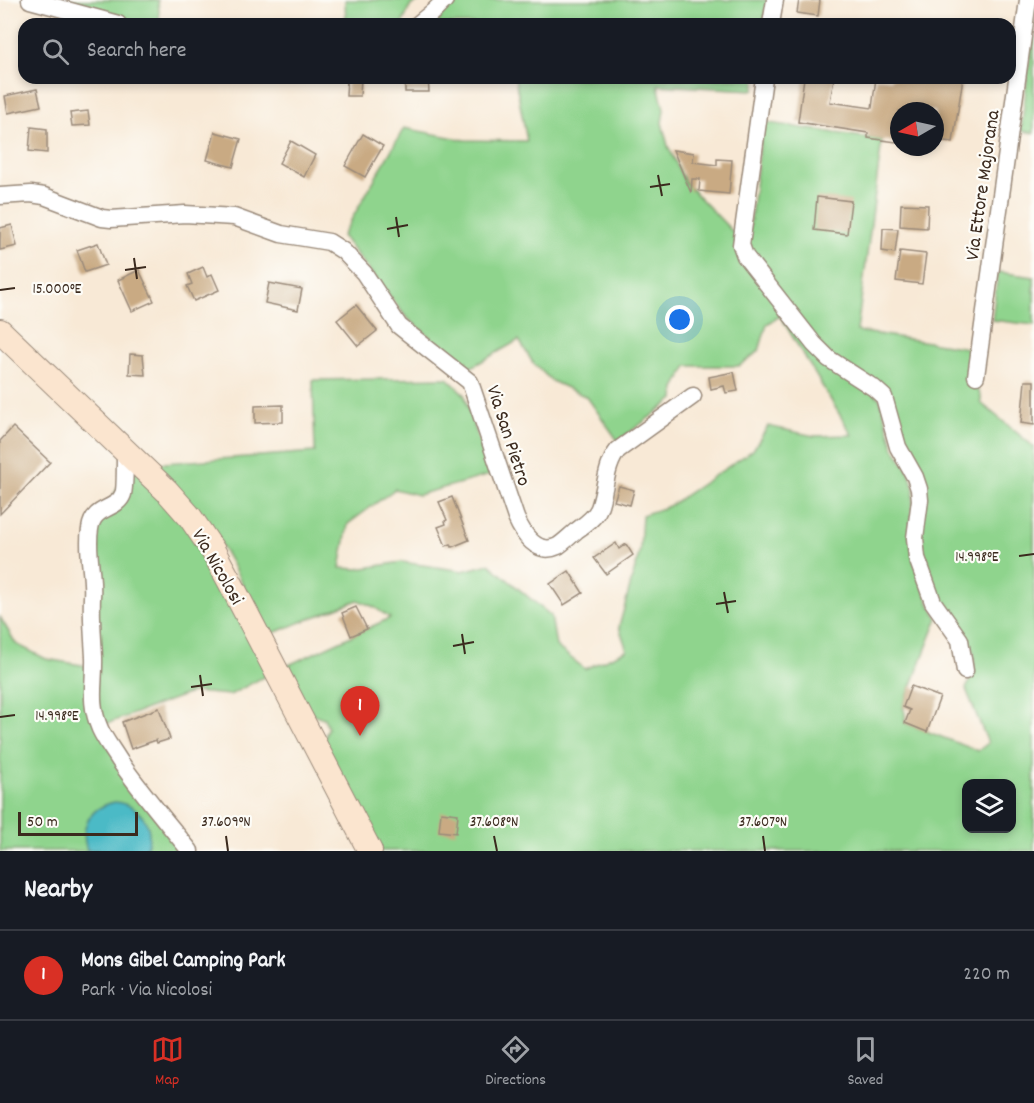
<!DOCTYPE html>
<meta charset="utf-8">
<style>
body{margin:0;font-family:Dekko,sans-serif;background:#20242c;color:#f1f3f6}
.controls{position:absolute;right:18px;bottom:18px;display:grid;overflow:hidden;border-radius:12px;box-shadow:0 3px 9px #0003}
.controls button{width:54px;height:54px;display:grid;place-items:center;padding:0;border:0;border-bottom:2px solid #363941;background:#171b24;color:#f1f3f6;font:30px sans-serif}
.compass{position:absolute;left:890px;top:102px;width:54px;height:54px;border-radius:50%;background:#171b24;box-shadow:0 3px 9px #0003;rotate:261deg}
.scale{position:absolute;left:18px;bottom:15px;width:120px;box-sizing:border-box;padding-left:6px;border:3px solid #3b2a1e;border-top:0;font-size:16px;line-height:21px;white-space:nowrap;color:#3b2a1e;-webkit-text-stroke:4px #fdfcf7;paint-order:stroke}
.you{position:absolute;left:680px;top:320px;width:21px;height:21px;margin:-15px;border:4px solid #fff;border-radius:50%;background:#1a73e8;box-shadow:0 0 0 9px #1a73e833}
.badge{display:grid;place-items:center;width:39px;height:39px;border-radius:50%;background:#d93025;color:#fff;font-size:20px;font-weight:700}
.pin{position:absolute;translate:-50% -50px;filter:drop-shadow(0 2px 3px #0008)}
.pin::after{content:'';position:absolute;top:32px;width:21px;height:18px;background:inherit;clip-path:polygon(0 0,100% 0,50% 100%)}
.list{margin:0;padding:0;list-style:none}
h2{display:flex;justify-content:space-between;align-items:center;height:78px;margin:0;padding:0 24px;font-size:26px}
h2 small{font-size:20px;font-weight:400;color:#9ea1a6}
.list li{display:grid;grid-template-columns:39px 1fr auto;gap:18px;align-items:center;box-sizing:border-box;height:90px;padding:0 24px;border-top:2px solid #363941}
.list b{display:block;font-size:22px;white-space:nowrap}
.list p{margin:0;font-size:20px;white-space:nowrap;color:#9ea1a6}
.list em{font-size:20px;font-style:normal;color:#9ea1a6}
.icon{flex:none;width:33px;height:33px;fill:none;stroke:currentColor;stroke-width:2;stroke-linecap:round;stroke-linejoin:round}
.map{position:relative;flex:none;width:1034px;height:851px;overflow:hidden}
.search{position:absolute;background:#171b24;box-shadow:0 3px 9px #0003;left:18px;right:18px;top:18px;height:66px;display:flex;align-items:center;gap:15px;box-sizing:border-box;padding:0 21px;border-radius:18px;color:#9ea1a6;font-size:22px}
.sheet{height:168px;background:#171b24}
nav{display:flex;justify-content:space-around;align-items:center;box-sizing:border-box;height:84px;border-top:2px solid #363941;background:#171b24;font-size:16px;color:#9ea1a6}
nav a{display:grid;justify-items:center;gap:3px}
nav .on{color:#d93025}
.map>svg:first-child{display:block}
</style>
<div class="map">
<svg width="1034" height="851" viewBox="0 0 1034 851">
<rect width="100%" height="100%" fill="#fdfcf7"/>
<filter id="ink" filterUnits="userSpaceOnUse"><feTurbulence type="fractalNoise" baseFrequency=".0167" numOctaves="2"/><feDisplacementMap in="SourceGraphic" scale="12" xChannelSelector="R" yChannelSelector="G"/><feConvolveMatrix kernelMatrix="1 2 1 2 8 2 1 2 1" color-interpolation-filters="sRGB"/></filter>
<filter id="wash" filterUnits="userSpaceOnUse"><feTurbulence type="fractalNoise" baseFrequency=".008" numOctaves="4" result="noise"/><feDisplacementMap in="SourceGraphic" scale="24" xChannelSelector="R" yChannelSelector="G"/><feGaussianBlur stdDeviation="1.35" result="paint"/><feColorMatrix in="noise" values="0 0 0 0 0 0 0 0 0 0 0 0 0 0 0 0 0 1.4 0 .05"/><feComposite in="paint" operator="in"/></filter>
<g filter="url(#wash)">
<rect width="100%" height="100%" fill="#f8e9d6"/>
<g fill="#8fd48d" stroke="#657f56" stroke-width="1.5" fill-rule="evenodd">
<path d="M49 0H158L160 24C122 24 85 13 49 0Z"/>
<path d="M345 0H424L411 5 402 24H351L346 22Z"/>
<path d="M450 0H767L763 24H437Z"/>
<path d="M1032 37H1034V133L1021 131Z"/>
<path d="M515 78H756L754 90 658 85 664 109 662 123 668 146 685 182 735 234 736 245 742 258 827 363 871 390 880 399 894 448 909 471 914 489 910 536 915 565 930 605 938 618 903 707 905 713V723L978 751 988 743 966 689 974 672V653L965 636 939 603 927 576 919 541 923 500 920 476 917 466 901 442 887 395 874 383 831 356 817 341 747 249 763 122 882 140 857 331 975 349 969 375 981 396V403L1034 447V851H380L323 743 328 728 324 718 306 712 284 667 390 618 374 607 358 600 268 635C248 597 230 555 205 520 190 499 169 482 149 464L315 452 313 380 447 378 464 394 490 475 418 495 395 489 348 524 340 568 358 569 402 562 463 571 489 564 551 616 556 646 585 669 627 650 619 627 640 550 642 515 669 506 753 450 768 426 814 436 852 435 780 316 767 324 759 351 739 366H687L675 388 674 399 618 441 587 397 552 381 533 363 519 340 468 369 406 317 342 236 404 128 465 140 527 141ZM966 784H1012V828H966Z"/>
<path d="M998 272 1034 277V325L992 320Z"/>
<path d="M130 464 185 524 269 674 230 695 193 692 103 725 96 695 94 533Z"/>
<path d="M0 617 16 644 46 659 87 666 88 705 180 851H0Z"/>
</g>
<path fill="#4cbac6" stroke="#447272" stroke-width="1.5" d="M115 802C140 805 157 827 145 851L87 850C79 826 90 807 115 802Z"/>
<g id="blocks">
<g fill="#c9aa83">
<path d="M799 0H820L818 16 797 13Z"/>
<path d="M347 78H361L360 96H346Z"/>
<path d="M405 78H428L429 92H405Z"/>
<path d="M804 78H834L830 102 872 108 876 78 891 80V78H963L953 142 935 140V111H899L896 142 868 138V133L798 122Z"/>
<path d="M37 89 41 106 8 113 5 96Z"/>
<path d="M88 111 90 125 72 126 70 113Z"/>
<path d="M31 127 47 129V153L29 151Z"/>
<path d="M215 132 241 139 233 167 207 160Z"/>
<path d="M363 134 383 146 365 177 345 166Z"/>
<path d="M291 141 315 155 304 177 279 163Z"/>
<path d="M673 150 694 153 693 162 717 165V159L732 160 729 194 699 191 700 179H692L691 193Z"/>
<path d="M817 197 851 201 847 234 814 230Z"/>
<path d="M901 204 928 205 927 228 900 226Z"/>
<path d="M12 225 17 246 0 250V228Z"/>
<path d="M883 228 898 229 895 253 882 251Z"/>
<path d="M98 243 106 265 85 272 77 250Z"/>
<path d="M900 251 926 254 922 284 896 281Z"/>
<path d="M203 267 207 277 212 274 219 290 194 301 187 286 192 284 188 274Z"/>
<path d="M139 270 154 301 132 311 118 280Z"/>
<path d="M269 283 302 289 298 310 265 303Z"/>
<path d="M356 305 377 331 358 346 337 320Z"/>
<path d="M130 354 143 355 145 375 129 374Z"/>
<path d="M734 372 738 391 726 393 724 386 711 389 709 377Z"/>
<path d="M1025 381H1034V425L1021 423Z"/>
<path d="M283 405V422L255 423V406Z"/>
<path d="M13 427 50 462 0 514V441Z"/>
<path d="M619 486 634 490 630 505 614 501Z"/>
<path d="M452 497 469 540 452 547 451 544 446 546 438 527 446 524 445 521 447 520 439 502Z"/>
<path d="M616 543 619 549 626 544 633 555 606 574 594 558Z"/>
<path d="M569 571 583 593 564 605 550 584Z"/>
<path d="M356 607 367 629 351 636 342 613Z"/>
<path d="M911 686 940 697 927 732 905 723 910 710 903 707Z"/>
<path d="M159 708 170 739 157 743 156 740 131 749 122 722Z"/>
<path d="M441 812 458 814 456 833 439 831Z"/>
</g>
</g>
</g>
<g filter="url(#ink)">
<use href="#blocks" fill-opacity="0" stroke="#9a8a7a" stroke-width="1.5"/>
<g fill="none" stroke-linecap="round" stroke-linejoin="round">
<defs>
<g id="street">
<path d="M30 0 118 24"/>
<path d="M418 24 435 10 445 0"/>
<path d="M771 24 775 0"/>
<path d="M764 78 741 245 745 256 814 344 829 359 874 388 884 397 898 447 915 477 919 489 920 500 915 538 917 558 933 602 960 640 965 671"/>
<path d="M0 196 31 194 44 196 102 218 111 219 185 214 234 217 281 234 329 242 343 251 364 273 399 326 470 382 516 518C523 534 537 556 558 546 564 542 570 536 576 531 584 525 595 518 599 508 606 489 605 466 618 450L693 396"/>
<path d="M976 376 1028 0"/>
<path d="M125 449C125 457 125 490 123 494 117 511 93 505 90 529 86 552 94 575 92 597 91 618 93 637 94 657 95 684 88 701 100 729 105 740 113 750 119 760 141 792 166 821 190 851"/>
</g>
<path id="secondary" d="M0 331 167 491 190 517 212 549 230 582 370 851"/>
</defs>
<use href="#street" stroke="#9a8a7a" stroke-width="19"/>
<use href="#secondary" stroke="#9a8a7a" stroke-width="26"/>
<use href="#street" stroke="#fff" stroke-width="16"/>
<use href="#secondary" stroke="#fbe5cf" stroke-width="24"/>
</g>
</g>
<path fill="none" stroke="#3b2a1e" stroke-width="2" d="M658 175 662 196M650 187 670 184M396 217 399 237M387 229 408 225M134 258 137 279M125 270 146 267M0 290 15 288M1019 556 1034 554M724 592 728 613M716 604 736 601M462 634 465 654M453 646 474 642M200 675 203 696M191 687 212 684M0 717 15 715M226 836 228 851M494 836 497 851M763 836 765 851"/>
<g text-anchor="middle" stroke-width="4.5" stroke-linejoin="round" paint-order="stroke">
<g font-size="20" fill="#3b2a1e" stroke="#fdfcf7">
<text transform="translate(981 185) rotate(-82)" y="7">Via Ettore Majorana</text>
<text transform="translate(510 435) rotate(72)" y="7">Via San Pietro</text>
<text transform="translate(219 566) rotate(60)" y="7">Via Nicolosi</text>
</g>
</g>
<g font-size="15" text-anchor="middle" fill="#3b2a1e" stroke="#fdfcf7" stroke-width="4.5" stroke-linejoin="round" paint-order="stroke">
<text x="57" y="293">15.000°E</text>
<text x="977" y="561">14.998°E</text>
<text x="57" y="720">14.998°E</text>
<text x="226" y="826">37.609°N</text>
<text x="494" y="826">37.608°N</text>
<text x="763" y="826">37.607°N</text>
</g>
</svg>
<div class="controls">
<button><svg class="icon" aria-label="layers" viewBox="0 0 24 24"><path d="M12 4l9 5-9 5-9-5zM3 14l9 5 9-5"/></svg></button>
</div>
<svg class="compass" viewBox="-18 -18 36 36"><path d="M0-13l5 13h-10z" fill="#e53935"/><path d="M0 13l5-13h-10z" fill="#9ea1a6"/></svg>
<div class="scale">50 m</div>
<div class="you"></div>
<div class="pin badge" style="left:360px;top:736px">1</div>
<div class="search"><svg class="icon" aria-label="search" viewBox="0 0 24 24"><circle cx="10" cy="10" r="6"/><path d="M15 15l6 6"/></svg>Search here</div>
</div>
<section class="sheet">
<h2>Nearby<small></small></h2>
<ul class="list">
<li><span class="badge">1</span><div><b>Mons Gibel Camping Park</b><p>Park · Via Nicolosi</p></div><em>220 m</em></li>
</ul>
</section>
<nav>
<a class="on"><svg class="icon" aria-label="map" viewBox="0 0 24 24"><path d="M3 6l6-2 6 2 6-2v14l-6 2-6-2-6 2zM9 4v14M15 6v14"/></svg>Map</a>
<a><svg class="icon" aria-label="directions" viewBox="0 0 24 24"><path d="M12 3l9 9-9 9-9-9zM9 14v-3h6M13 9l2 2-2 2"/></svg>Directions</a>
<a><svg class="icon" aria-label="saved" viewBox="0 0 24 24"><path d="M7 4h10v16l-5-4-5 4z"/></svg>Saved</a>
</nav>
